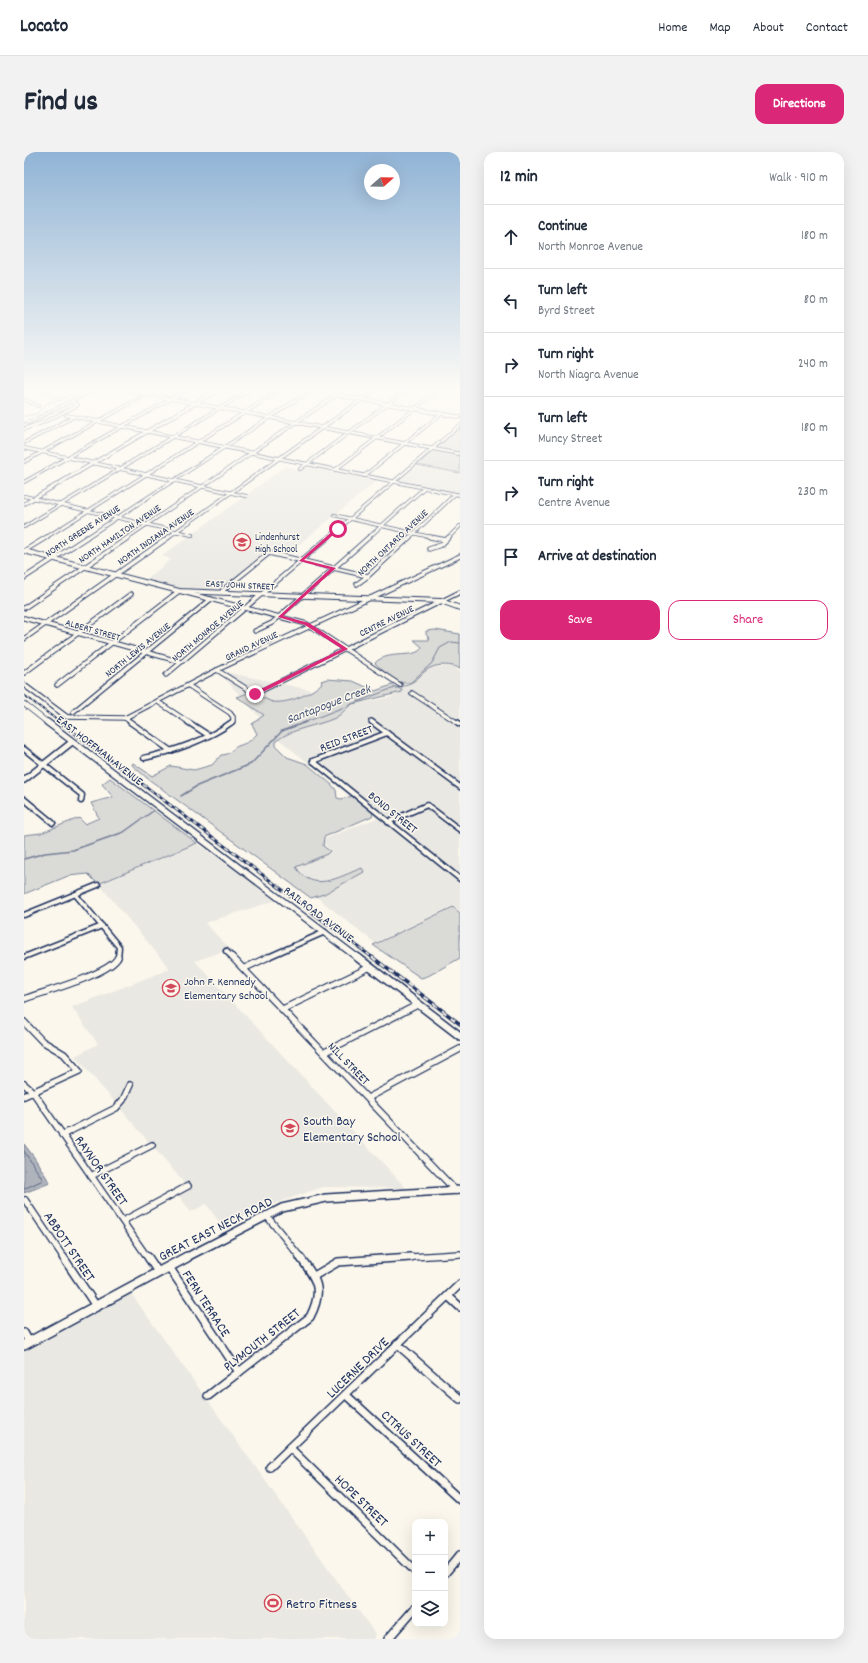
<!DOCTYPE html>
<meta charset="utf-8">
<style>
body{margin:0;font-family:Dekko,sans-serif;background:#f2f2f3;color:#1f2937}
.controls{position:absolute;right:12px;bottom:12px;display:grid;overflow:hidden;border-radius:8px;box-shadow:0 4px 16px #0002}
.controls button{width:36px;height:36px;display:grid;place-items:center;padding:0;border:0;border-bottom:1px solid #e0e1e3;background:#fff;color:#1f2937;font:20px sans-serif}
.compass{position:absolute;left:340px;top:12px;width:36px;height:36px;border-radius:50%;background:#fff;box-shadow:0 4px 16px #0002;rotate:70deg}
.stop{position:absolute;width:12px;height:12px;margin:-9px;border:3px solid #db2777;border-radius:50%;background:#fff}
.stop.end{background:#db2777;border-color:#fff;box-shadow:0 1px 4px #0008}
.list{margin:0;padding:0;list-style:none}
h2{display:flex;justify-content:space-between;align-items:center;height:52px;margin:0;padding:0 16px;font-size:17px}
h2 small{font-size:13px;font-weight:400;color:#747a83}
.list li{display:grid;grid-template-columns:26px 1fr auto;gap:12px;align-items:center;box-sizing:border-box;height:64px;padding:0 16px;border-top:1px solid #e0e1e3}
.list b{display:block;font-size:15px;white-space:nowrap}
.list p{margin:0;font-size:13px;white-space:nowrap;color:#747a83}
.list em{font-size:13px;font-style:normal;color:#747a83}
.actions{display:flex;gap:8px;padding:12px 16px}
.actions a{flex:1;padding:9px 0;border:1px solid #db2777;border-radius:12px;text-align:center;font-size:14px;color:#db2777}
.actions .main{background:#db2777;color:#fff}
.icon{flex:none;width:22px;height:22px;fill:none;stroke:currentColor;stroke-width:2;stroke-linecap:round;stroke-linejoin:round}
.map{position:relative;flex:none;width:436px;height:1487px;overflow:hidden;border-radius:12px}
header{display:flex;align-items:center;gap:24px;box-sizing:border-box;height:56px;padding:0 20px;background:#fff;border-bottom:1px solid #e0e1e3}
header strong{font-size:19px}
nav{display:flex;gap:22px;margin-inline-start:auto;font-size:14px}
.intro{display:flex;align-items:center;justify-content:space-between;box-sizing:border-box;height:96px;padding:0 24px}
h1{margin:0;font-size:28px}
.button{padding:10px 18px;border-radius:12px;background:#db2777;color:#fff;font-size:14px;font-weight:700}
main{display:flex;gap:24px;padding:0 24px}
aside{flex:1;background:#fff;border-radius:12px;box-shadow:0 4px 16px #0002}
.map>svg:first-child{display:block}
</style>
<header>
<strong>Locato</strong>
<nav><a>Home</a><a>Map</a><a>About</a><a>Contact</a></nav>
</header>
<div class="intro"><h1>Find us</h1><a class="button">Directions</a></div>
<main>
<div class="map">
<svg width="436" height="1487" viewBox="0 0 436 1487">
<rect width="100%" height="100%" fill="#fbf7ec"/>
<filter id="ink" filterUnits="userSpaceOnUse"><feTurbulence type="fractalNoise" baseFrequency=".025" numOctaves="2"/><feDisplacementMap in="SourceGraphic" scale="8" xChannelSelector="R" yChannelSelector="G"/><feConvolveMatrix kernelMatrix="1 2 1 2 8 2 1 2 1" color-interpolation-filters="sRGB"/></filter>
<g filter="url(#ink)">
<g fill="#eae8e2">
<path d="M390 312 436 322V343L370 329Z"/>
<path d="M279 313 354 328 262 403 244 399 197 437H155L122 428 147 407 138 404 262 314 273 317Z"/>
<path d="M428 514 436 520V759L429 754 351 791 257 717 306 697 295 689 353 666 257 589 193 518 343 550 367 545 402 516Z"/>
<path d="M173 691 253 748 181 771 206 797 171 809 382 1036 299 1035 232 1058 199 1075 182 1052 167 1060 155 1044 166 1038 51 904 74 892 48 855 146 817 75 732Z"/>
<path d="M106 1140 352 1483 349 1487H0V1199Z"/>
</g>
<g fill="#dadad7" stroke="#7a849a">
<path d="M436 275V321L393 313Z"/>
<path d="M411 478 436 482V517C429 512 414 512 406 516 396 521 392 533 380 531 369 529 358 518 351 511 364 497 393 508 398 495L390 488H406L402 482V479Z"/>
<path d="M303 527 329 529 351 539 368 533 378 538V540L328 552C322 556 317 563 311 566 291 575 271 575 252 589V594L263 605 283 612 308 633 312 638 313 646 317 647 328 644 349 661 348 664 300 685 299 694 306 699 303 702 272 715C289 742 314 725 338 716L340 720 300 742 287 746 123 626 108 613 109 611 128 624 147 614 170 618 188 613 197 603C206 603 207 597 214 594 225 590 225 590 233 582L228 572 240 563 213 545C217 544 222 541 225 541 234 541 241 548 249 550 264 552 287 542 298 531L297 529Z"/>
<path d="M86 626 173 691 74 732 64 722 44 724 0 742V683L17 681 55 666 61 672 75 666 67 651 89 645 78 632Z"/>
<path d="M429 755 436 761V806L404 824 397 826 349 793Z"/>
</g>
<path fill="#afb3bb" stroke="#747e96" d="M0 992 10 1005 26 1031 0 1041Z"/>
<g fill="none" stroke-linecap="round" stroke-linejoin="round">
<path stroke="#566483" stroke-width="1" d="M0 999 19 1028 0 1037"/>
<g stroke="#747e96" stroke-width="1">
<path d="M0 264 12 262 24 251 44 245 52 239"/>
<path d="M279 571 364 538 384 533 408 511 416 496 427 490 436 491"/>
</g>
<g stroke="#747e96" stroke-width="1.5">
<path d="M157 644 173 634 227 612 258 579 282 570"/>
<path d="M0 707 21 701 49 698 100 680 129 659"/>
</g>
<defs>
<g id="minor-far4">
<path d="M19 239 36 247"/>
<path d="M107 239 436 302"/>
<path d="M0 247 14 254"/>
<path d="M42 263 436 343"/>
<path d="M0 273 67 239"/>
<path d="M0 277 20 270 54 253 47 249"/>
<path d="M0 291 49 265"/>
<path d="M0 296 222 344"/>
<path d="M0 310 129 239"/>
<path d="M276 317 381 239"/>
<path d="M311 318 410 242"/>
<path d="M340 324 417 262"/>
<path d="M0 330 161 239"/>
<path d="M0 344 168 383"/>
<path d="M310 363 411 386"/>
<path d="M0 375 224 239"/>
<path d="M21 386 255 239"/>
<path d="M62 386 286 239"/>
<path d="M103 386 318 239"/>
<path d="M143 386 350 239"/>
<path d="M304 386 436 273"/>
<path d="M344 386 400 336"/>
<path d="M385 386 431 342"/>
<path d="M424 386 436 374"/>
</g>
<g id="minor-far3">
<path d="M406 385 422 388"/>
<path d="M405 397 417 393 425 385"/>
<path d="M0 399 23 385"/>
<path d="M0 426 63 385"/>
<path d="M333 432 344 424 386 385"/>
<path d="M198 439 245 401 344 424"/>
<path d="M0 456 105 385"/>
<path d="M0 466 157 510"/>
<path d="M231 479 248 471 345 385"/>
<path d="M0 487 145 385"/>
<path d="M193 518 231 542 436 440"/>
<path d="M0 521 107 442"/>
<path d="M142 523 305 385"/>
<path d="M33 533 155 439 283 472 376 533"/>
<path d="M165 534 206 561 209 565V569L207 571"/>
<path d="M388 541 434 571"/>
<path d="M134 550 166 571"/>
<path d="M49 560 187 447"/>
<path d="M43 565 101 566 193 518 436 404"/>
<path d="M101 566 108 571"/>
<path d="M347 569 349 571"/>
</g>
<g id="minor-far2">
<path d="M106 570 147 599"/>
<path d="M164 570 184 583"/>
<path d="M348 570 436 635"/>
<path d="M433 570 436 572"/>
<path d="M0 597 58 643 57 649"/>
<path d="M120 606C147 600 186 587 208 570"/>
<path d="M289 609 436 727"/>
<path d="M289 609 363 581"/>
<path d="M0 647 29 671"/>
<path d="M364 670 403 653 436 678"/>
<path d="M52 743 95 795 94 806"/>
<path d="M0 763 74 733"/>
<path d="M202 799 209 806"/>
<path d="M0 805 78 774"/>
<path d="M242 806 301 780"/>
</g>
<g id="minor-far1">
<path d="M208 805 432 1039"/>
<path d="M221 816 244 805"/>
<path d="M0 847C19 840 87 822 94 805"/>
<path d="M259 857 346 815"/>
<path d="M0 870 18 889 40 902 55 919 0 944"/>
<path d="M301 900 395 852"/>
<path d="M0 932 9 940 124 1106"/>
<path d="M344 946 436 897"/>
<path d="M38 983 92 956 99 948 106 933"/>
<path d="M67 1024 128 993"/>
<path d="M1 1048 40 1106"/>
<path d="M242 1063 277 1106"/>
<path d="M99 1069 164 1034"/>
<path d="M372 1106 436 1102"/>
</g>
<g id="minor">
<path d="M39 1105 72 1154"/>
<path d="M124 1105 134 1120"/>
<path d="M145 1115 215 1220"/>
<path d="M290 1124 314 1110 387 1105"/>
<path d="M424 1144 436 1155"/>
<path d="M0 1181 5 1190"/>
<path d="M373 1192 436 1247"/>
<path d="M322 1243 436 1348"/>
<path d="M184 1244 286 1165C300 1138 293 1128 276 1105"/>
<path d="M266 1296 391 1419"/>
<path d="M246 1315 436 1132"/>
<path d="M421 1421 436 1403"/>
<path d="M364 1487 391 1456"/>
</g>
<g id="tertiary-far2">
<path d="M292 239 436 265"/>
<path d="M0 352 192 239"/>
</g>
<g id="tertiary-far1">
<path d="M0 399 155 439 417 449 436 456"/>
<path d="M0 533 43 565"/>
</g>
<path id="tertiary" d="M0 628 48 590"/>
<path id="secondary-far3" d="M0 552 24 571"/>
<path id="secondary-far2" d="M23 570 334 806"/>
<g id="secondary-far1">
<path d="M333 805 436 884"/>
<path d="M161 1106 258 1056 302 1046 436 1038"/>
</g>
<path id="secondary" d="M0 1193 163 1105"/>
</defs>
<use href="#minor-far4" stroke="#1b2f5e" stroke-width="4"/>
<use href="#minor-far3" stroke="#1b2f5e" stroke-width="5.5"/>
<use href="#minor-far2" stroke="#1b2f5e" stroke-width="7"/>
<use href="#minor-far1" stroke="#1b2f5e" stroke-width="8"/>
<use href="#minor" stroke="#1b2f5e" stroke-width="10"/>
<use href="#tertiary-far2" stroke="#1b2f5e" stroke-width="4.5"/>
<use href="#tertiary-far1" stroke="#1b2f5e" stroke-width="6"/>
<use href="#tertiary" stroke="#1b2f5e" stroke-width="8"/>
<use href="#secondary-far3" stroke="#1b2f5e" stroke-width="6"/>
<use href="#secondary-far2" stroke="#1b2f5e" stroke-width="8"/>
<use href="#secondary-far1" stroke="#1b2f5e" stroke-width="10"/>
<use href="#secondary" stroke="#1b2f5e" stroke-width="12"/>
<use href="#minor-far4" stroke="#fbf7ec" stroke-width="2.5"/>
<use href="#minor-far3" stroke="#fbf7ec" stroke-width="3.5"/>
<use href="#minor-far2" stroke="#fbf7ec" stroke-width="4"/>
<use href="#minor-far1" stroke="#fbf7ec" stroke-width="5.5"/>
<use href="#minor" stroke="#fbf7ec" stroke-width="7"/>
<use href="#tertiary-far2" stroke="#fbf7ec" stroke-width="3"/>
<use href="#tertiary-far1" stroke="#fbf7ec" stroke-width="4"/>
<use href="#tertiary" stroke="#fbf7ec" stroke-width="5"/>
<use href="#secondary-far3" stroke="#fbf7ec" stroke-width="4.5"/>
<use href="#secondary-far2" stroke="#fbf7ec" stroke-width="5.5"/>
<use href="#secondary-far1" stroke="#fbf7ec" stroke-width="7"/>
<use href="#secondary" stroke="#fbf7ec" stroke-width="9"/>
<defs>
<path id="rail-far2" d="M0 543 37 571"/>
<path id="rail-far1" d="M36 570 349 806"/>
<path id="rail" d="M348 805 436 872"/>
</defs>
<use href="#rail-far2" stroke="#1b2f5e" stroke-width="2"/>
<use href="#rail-far1" stroke="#1b2f5e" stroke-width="3"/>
<use href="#rail" stroke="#1b2f5e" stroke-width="3.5"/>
<use href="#rail-far2" stroke="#fbf7ec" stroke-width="1" stroke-dasharray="2.5" stroke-linecap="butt"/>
<use href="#rail-far1" stroke="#fbf7ec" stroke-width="1.5" stroke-dasharray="4" stroke-linecap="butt"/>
<use href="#rail" stroke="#fbf7ec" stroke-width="2" stroke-dasharray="5.5" stroke-linecap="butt"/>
</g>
</g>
<linearGradient id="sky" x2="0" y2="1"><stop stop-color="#91b4d6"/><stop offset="0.53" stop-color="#fdfbf6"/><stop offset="1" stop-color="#fdfbf6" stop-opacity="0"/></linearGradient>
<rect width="436" height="448" fill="url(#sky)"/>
<path fill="#db2777" d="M312 376 316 377 280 408 312 416 259 464 285 471 324 497 233 543H229V541L318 497 281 473 254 465 306 417 275 409Z"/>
<defs>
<symbol id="school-ring" viewBox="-11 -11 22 22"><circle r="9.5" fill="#fbf7ec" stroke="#d1495b" stroke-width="1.5"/><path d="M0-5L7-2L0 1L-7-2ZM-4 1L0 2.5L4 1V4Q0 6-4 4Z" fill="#d1495b"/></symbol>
<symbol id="stadium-ring" viewBox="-11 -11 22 22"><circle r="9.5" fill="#fbf7ec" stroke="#d1495b" stroke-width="1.5"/><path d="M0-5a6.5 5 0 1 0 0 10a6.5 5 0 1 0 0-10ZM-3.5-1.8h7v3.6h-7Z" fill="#d1495b"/></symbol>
</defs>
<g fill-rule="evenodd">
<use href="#school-ring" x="208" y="380" width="20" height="20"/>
<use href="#school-ring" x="137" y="826" width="20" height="20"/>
<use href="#school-ring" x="256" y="966" width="20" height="20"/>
<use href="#stadium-ring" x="239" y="1441" width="20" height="20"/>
</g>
<g text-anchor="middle" stroke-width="3" stroke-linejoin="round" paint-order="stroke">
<g font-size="10" fill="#1b2f5e" stroke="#fbf7ec">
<text transform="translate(58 378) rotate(-33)" y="4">NORTH GREENE AVENUE</text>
<text transform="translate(95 381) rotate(-34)" y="4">NORTH HAMILTON AVENUE</text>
<text transform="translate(131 384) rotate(-35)" y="4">NORTH INDIANA AVENUE</text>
<text transform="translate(368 390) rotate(-43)" y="4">NORTH ONTARIO AVENUE</text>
<text transform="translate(216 432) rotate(3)" y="4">EAST JOHN STREET</text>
<text transform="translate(362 468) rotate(-26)" y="4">CENTRE AVENUE</text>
<text transform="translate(69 477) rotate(16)" y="4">ALBERT STREET</text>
<text transform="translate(183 478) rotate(-40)" y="4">NORTH MONROE AVENUE</text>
<text transform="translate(227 493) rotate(-25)" y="4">GRAND AVENUE</text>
<text transform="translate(113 497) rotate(-39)" y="4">NORTH LEWIS AVENUE</text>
</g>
<g font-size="10" fill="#1b2f5e" stroke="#fbf7ec" text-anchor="start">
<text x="231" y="388">Lindenhurst<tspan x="231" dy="12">High School</tspan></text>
</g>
<g font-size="12" fill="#1b2f5e" stroke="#fbf7ec">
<text transform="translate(322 586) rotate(-21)" y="4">REID STREET</text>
<text transform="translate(76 598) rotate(38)" y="4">EAST HOFFMAN AVENUE</text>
<text transform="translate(369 660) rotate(39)" y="4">BOND STREET</text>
<text transform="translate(295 762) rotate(37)" y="4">RAILROAD AVENUE</text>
<text transform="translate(325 911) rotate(46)" y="4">NILL STREET</text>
</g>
<g font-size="12" fill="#1b2f5e" stroke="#fbf7ec" text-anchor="start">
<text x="160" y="833">John F. Kennedy<tspan x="160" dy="14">Elementary School</tspan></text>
</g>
<g font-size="13" font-style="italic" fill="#47577a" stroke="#fbf7ec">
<text transform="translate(304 551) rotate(-21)" y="5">Santapogue Creek</text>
</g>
<g font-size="14" fill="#1b2f5e" stroke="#fbf7ec" text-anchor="start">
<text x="279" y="973">South Bay<tspan x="279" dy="16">Elementary School</tspan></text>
<text x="262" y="1456">Retro Fitness</text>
</g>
<g font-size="14" fill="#1b2f5e" stroke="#fbf7ec">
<text transform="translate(78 1018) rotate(55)" y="5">RAYNOR STREET</text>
<text transform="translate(191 1076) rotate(-27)" y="5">GREAT EAST NECK ROAD</text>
<text transform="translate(46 1094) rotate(56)" y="5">ABBOTT STREET</text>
<text transform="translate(183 1151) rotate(57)" y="5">FERN TERRACE</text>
<text transform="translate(237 1187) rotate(-38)" y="5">PLYMOUTH STREET</text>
<text transform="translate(333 1215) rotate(-44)" y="5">LUCERNE DRIVE</text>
<text transform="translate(388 1286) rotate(43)" y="5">CITRUS STREET</text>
<text transform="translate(338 1348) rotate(44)" y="5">HOPE STREET</text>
</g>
</g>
</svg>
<div class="controls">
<button>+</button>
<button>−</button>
<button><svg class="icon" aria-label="layers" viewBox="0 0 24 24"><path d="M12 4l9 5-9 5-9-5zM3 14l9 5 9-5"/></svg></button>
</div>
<svg class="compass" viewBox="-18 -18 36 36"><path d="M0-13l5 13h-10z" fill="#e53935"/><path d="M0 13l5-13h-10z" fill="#747a83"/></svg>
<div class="stop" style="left:314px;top:377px"></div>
<div class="stop end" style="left:231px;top:542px"></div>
</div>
<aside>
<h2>12 min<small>Walk · 910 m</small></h2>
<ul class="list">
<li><svg class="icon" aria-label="ahead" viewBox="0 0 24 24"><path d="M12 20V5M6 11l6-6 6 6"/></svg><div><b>Continue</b><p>North Monroe Avenue</p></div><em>180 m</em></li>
<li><svg class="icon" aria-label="left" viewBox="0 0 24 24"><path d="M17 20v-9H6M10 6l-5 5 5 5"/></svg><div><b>Turn left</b><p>Byrd Street</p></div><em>80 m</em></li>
<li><svg class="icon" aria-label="right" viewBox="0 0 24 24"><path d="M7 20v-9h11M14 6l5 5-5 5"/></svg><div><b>Turn right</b><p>North Niagra Avenue</p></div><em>240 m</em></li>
<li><svg class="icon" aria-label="left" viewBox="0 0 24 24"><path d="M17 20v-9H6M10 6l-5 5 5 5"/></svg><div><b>Turn left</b><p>Muncy Street</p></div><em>180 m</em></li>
<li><svg class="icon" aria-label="right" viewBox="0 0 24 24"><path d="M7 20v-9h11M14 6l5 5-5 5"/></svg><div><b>Turn right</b><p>Centre Avenue</p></div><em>230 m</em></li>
<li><svg class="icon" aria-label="arrive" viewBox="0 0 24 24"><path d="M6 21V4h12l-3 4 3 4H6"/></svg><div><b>Arrive at destination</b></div></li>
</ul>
<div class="actions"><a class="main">Save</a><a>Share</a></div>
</aside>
</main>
